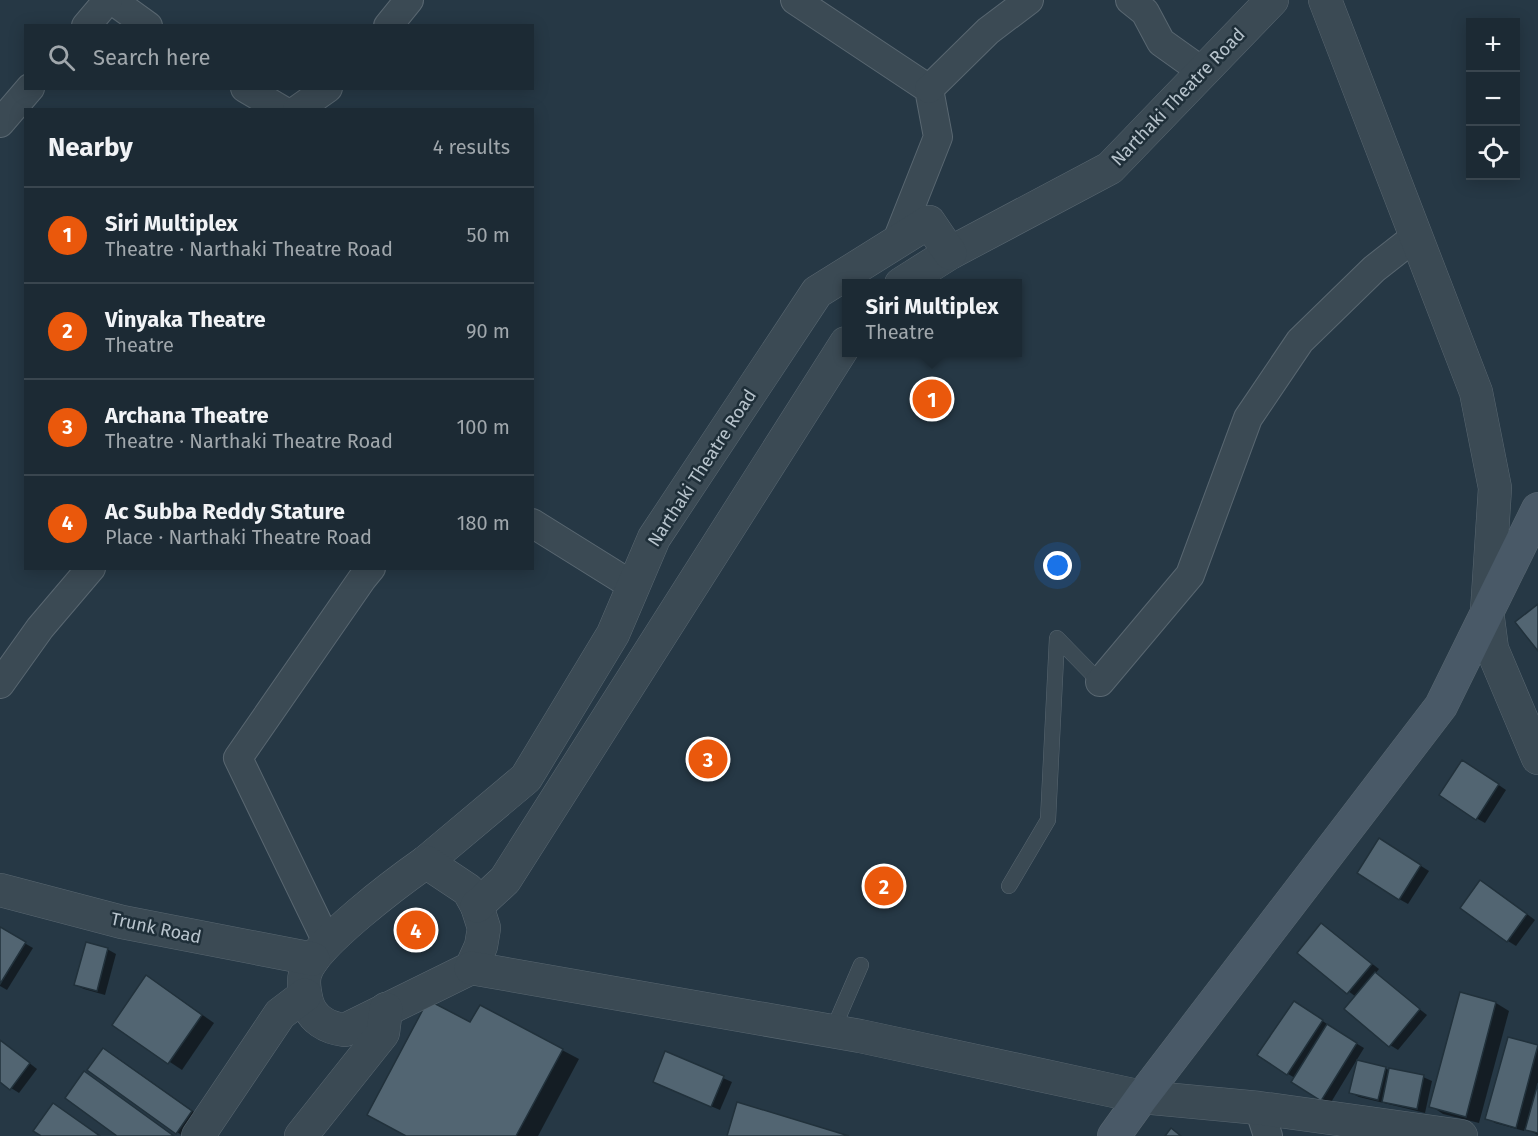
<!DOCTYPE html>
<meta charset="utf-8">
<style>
body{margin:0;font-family:"Fira Sans",sans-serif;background:#25323c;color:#f1f3f6}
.controls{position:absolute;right:18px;top:18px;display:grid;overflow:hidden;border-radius:0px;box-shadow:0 3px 15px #0003}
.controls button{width:54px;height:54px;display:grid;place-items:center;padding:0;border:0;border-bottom:2px solid #3a464f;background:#1c2a34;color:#f1f3f6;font:30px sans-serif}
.you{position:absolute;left:1058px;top:566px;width:21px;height:21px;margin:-15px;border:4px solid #fff;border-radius:50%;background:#1a73e8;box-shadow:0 0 0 9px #1a73e833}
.badge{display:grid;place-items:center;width:39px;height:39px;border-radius:50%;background:#ea580c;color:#fff;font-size:20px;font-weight:700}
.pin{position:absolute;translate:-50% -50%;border:3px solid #fff;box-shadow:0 2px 6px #0006}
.popup{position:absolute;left:842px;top:279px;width:180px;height:78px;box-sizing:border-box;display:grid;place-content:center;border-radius:0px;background:#1c2a34;filter:drop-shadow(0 2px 4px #0005);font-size:20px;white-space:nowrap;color:#a0a7ac}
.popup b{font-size:22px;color:#f1f3f6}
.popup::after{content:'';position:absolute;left:50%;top:100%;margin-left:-12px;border:12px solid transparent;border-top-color:#1c2a34}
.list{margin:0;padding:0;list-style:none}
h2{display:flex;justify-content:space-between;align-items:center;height:78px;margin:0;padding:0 24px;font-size:26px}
h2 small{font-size:20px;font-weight:400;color:#a0a7ac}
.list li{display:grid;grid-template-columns:39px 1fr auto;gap:18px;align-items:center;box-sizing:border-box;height:96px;padding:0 24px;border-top:2px solid #3a464f}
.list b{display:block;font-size:22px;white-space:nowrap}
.list p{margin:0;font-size:20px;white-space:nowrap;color:#a0a7ac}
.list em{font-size:20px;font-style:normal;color:#a0a7ac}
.icon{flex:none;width:33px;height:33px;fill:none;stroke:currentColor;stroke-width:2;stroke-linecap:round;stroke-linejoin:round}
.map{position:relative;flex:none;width:1538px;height:1136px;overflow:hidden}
.search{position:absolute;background:#1c2a34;box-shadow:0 3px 15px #0003;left:24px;top:24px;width:510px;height:66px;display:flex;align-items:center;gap:15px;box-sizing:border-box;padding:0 21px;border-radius:0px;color:#a0a7ac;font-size:22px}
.panel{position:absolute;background:#1c2a34;box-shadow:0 3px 15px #0003;left:24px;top:108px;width:510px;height:462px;border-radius:0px}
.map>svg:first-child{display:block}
</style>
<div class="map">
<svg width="1538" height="1136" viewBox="0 0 1538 1136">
<rect width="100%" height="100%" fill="#263845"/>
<g fill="#0007">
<path d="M1471 766 1506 790 1485 823 1476 818Z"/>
<path d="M1380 840 1429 871 1408 904 1399 899Z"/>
<path d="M1489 886 1535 920 1516 946 1508 941Z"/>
<path d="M1322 925 1379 969 1375 974 1427 1015 1398 1050 1390 1045 1356 997 1299 953Z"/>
<path d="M0 929 33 948 7 990 0 986Z"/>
<path d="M107 949 116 954 105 995 84 989 75 985Z"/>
<path d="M160 985 214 1023 182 1070 114 1025Z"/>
<path d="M1461 994 1496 1003 1509 1011 1479 1123 1443 1114 1431 1106Z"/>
<path d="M1302 1007 1330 1026 1329 1027 1364 1048 1330 1104 1293 1081 1295 1078 1288 1074Z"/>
<path d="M471 1024 562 1050 579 1059 538 1136H408Z"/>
<path d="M1509 1039 1538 1047V1135L1525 1128 1524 1131 1495 1123 1487 1118Z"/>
<path d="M0 1040 37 1069 19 1093 0 1081Z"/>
<path d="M666 1053 732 1082 720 1110 663 1086Z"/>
<path d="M112 1054 200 1116 183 1136 177 1132Z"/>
<path d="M1385 1068 1390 1071 1423 1077 1432 1081 1425 1113 1359 1097 1351 1093Z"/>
</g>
<g fill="#526572" stroke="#21313b" stroke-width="1.5">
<path d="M1538 604V651L1515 622Z"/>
<path d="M1462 760 1499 784 1476 820 1439 795Z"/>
<path d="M1379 838 1421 865 1399 900 1357 873Z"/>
<path d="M1480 880 1527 914 1507 942 1460 908Z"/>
<path d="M1321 923 1372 964 1347 994 1297 953Z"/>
<path d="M0 927 26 942 0 984Z"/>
<path d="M86 942 108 948 97 991 74 985Z"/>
<path d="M1375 972 1420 1009 1389 1047 1344 1009Z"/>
<path d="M146 975 202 1015 168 1064 112 1025Z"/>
<path d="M1460 992 1496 1002 1466 1117 1429 1107Z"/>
<path d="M428 1000 470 1022 480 1005 563 1049 516 1136H406L367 1115Z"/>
<path d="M1294 1001 1323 1020 1287 1075 1257 1055Z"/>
<path d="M1327 1024 1357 1043 1321 1101 1291 1082Z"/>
<path d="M1508 1037 1538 1045 1516 1128 1485 1119Z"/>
<path d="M0 1040 30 1063 10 1090 0 1082Z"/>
<path d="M103 1048 192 1111 176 1134 87 1070Z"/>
<path d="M665 1051 724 1076 711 1107 653 1082Z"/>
<path d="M1357 1060 1386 1067 1378 1100 1349 1093Z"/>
<path d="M1389 1068 1424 1075 1417 1109 1382 1102Z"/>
<path d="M84 1071 174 1136H117L65 1098Z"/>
<path d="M1538 1083V1133L1525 1130Z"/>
<path d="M737 1102 849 1136H727Z"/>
<path d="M53 1103 100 1136H41L33 1131Z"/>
<path d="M1171 1128 1181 1136H1165Z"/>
</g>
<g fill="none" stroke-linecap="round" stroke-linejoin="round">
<defs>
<g id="service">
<path d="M1009 886 1048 820 1057 638 1100 682"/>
<path d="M832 1032 861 965"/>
</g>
<g id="minor">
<path d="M112 0 148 26"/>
<path d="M795 0 929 89 938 137 896 243"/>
<path d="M1130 0 1145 12 1161 42 1203 72"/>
<path d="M86 26 108 0"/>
<path d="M388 26 409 0"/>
<path d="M245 88 282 110"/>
<path d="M929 89 988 31 1029 0"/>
<path d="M297 110 328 88"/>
<path d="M0 123 30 88"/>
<path d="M532 523 633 586"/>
<path d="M1100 682 1190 575 1248 418 1300 341 1374 269 1416 236"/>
<path d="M0 684 40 628 91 568"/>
<path d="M328 944 238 758 362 579 371 568"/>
<path d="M1259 1108 1268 1136"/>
</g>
<g id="tertiary">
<path d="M1325 0 1476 392 1495 488 1487 611 1492 649 1538 758"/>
<path d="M901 284 950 253 1110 168 1272 0"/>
<path d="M426 862 526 778 613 634 654 538 817 292 929 222 950 253"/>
<path d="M426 862 468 890 477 906 484 928 481 946 471 968 345 1030C327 1028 312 1019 307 1002 305 994 303 982 305 974 314 944 399 881 426 862Z"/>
<path d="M0 890 122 922 313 959"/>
<path d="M477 906 505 880 846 343"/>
<path d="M471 968 860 1036 1142 1097 1259 1108 1461 1136"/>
<path d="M198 1136 280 1014 305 995"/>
<path d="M301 1136 383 1033 386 1009"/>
</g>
<path id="secondary" d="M1114 1136 1142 1097 1441 706 1538 509"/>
</defs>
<use href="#service" stroke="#596771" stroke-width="16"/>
<use href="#minor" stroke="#596771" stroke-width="30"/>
<use href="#tertiary" stroke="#596771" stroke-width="34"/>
<use href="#secondary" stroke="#596771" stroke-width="34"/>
<use href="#service" stroke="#3b4a54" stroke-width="15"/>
<use href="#minor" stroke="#3b4a54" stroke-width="28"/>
<use href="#tertiary" stroke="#3b4a54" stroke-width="33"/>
<use href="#secondary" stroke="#495967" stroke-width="33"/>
</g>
<g text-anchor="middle" stroke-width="5" stroke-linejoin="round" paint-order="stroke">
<g font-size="18" fill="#b8c4cd" stroke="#1f2f39">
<text transform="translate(1178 97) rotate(-46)" y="6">Narthaki Theatre Road</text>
<text transform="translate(702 468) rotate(-57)" y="6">Narthaki Theatre Road</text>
<text transform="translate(156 928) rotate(12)" y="6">Trunk Road</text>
</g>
</g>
</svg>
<div class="controls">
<button>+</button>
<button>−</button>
<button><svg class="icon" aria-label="locate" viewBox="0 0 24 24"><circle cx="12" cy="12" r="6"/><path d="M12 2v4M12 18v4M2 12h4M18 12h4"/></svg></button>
</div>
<div class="you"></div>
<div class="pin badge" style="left:932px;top:399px">1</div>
<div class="popup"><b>Siri Multiplex</b>Theatre</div>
<div class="pin badge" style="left:884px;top:886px">2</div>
<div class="pin badge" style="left:708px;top:759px">3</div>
<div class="pin badge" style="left:416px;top:930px">4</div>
<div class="search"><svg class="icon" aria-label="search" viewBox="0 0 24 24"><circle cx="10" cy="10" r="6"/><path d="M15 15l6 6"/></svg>Search here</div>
<section class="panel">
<h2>Nearby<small>4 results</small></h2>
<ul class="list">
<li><span class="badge">1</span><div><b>Siri Multiplex</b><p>Theatre · Narthaki Theatre Road</p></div><em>50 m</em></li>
<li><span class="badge">2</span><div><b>Vinyaka Theatre</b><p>Theatre</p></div><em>90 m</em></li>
<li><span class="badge">3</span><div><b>Archana Theatre</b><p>Theatre · Narthaki Theatre Road</p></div><em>100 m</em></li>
<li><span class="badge">4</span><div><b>Ac Subba Reddy Stature</b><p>Place · Narthaki Theatre Road</p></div><em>180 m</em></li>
</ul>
</section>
</div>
